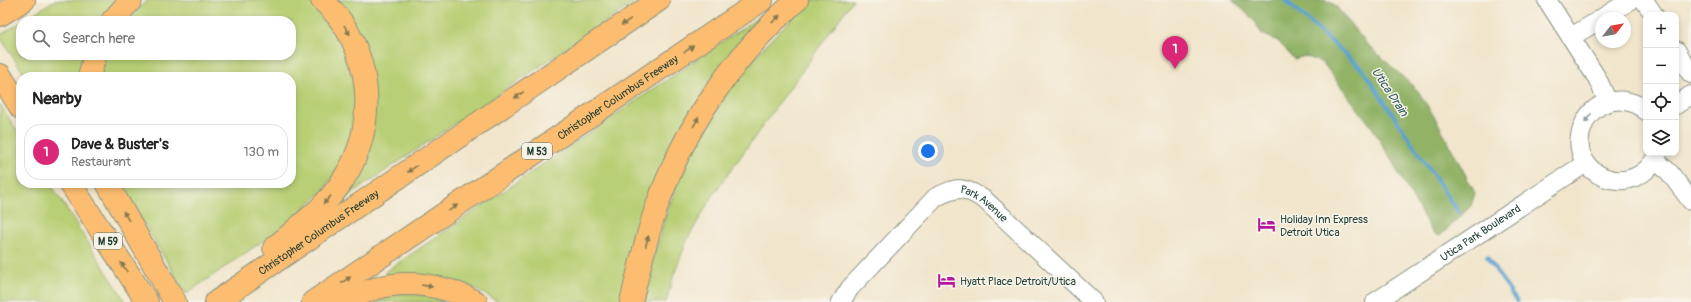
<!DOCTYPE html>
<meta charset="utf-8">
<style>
body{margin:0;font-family:Pangolin,sans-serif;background:#f2f2f2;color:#222}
.controls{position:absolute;right:12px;top:12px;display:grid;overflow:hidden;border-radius:8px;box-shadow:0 2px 6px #0003}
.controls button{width:36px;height:36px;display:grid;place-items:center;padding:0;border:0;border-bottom:1px solid #e0e0e0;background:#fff;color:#222;font:20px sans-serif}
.compass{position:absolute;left:1595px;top:12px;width:36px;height:36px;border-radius:50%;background:#fff;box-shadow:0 2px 6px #0003;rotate:59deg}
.you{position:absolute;left:928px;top:151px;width:14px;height:14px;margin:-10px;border:3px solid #fff;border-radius:50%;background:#1a73e8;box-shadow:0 0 0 6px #1a73e833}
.badge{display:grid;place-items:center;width:26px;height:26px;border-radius:50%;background:#db2777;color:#fff;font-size:13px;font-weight:700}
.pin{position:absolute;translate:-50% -33px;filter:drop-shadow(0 1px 2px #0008)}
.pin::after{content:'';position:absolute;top:21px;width:14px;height:12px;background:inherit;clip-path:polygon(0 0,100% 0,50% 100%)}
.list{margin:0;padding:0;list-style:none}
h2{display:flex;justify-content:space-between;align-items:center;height:52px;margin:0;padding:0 16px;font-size:17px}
h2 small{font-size:13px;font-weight:400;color:#767676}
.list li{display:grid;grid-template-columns:26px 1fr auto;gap:12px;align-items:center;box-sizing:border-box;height:56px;margin:0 8px 8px;padding:0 8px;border:1px solid #e0e0e0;border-radius:16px}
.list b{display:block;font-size:15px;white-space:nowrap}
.list p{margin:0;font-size:13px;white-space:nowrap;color:#767676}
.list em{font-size:13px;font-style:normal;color:#767676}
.icon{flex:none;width:22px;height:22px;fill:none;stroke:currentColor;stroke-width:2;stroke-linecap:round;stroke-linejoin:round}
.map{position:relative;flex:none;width:1691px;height:302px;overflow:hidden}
.search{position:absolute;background:#fff;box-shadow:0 2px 6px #0003;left:16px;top:16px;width:280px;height:44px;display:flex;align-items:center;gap:10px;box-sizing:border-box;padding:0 14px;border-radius:16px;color:#767676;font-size:15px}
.panel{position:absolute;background:#fff;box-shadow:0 2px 6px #0003;left:16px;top:72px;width:280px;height:116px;border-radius:16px}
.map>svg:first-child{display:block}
</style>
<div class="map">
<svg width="1691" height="302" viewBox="0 0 1691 302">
<rect width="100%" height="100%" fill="#f7f3e8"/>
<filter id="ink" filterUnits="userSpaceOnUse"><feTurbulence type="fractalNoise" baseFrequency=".025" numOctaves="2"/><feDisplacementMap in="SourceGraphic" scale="8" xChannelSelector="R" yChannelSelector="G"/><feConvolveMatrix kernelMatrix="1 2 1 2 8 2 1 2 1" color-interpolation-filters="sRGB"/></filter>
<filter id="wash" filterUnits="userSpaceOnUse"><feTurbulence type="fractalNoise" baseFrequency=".012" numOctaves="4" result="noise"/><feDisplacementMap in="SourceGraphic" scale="16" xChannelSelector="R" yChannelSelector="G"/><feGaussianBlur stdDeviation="0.9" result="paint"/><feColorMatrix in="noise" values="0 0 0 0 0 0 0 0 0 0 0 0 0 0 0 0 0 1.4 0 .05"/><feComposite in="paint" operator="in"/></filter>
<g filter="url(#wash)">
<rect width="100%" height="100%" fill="#f1e5cb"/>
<g fill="#b8cf74" stroke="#6c8654">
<path d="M55 0H120L103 21H22Z"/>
<path d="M147 0H308L326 17 344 46 356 82 357 120 346 155 324 190 286 225 186 294 120 183H291V77H100L107 55H291V21H127Z"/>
<path d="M333 0H638L342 200 373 125Z"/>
<path d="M813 0H853L713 195 687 240 673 277 666 302H643C655 248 670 193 695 144 699 135 705 127 711 118 739 73 772 34 813 0Z"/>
<path d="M762 15 765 19 730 56 624 302H499L473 288 457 282 388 277 385 272Z"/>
<path d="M21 22V55H88L83 77H26L0 37 2 34Z"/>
<path d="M0 104 21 137V183H50L126 302H0Z"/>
<path d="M401 293 429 296 445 302H367Z"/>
</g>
<path fill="#92b266" stroke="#58784d" d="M1232 0H1326L1335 5 1365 42 1418 91 1437 121 1475 193 1471 206 1440 236 1432 232 1374 130 1323 63 1305 56 1294 59 1278 41 1262 34 1253 19Z"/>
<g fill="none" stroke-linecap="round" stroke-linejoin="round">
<g stroke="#5aa2d0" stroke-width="4">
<path d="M1285 0 1363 70 1459 213"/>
<path d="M1487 257 1517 302"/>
</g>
</g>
</g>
<g filter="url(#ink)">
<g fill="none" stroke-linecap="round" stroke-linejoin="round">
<defs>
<g id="minor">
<path d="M1547 0 1597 78 1608 102"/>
<path d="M1644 0 1654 15"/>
<path d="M1602 18 1631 0"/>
<path d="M1571 37 1601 19"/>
<path d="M1676 50 1691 74"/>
<path d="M1676 105 1691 95"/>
<path d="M1646 111C1635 101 1620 98 1606 103 1595 107 1587 115 1583 126 1563 175 1635 205 1658 153"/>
<path d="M1655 160 1669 172 1691 201"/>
<path id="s1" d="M841 302 850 288 936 197C960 186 962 186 985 200L1094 302"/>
<path id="s2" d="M1375 302 1586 163"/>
</g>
<g id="highway">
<path d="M0 15 24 0"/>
<path d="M112 21 131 0"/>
<path d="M0 75 21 108"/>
<path d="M89 77 95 55"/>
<path d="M70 183 147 302"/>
<path d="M107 183 175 302"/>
<path d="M274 248C298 227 326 207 343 180 380 125 373 45 322 0"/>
<path id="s3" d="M216 302 659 0"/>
<path id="s4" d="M313 302 762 0"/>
<path d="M343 302C354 297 364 292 374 289 408 279 446 285 476 302"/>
<path d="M631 302C639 270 646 237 657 206 685 126 734 55 797 0"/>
</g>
</defs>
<use href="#minor" stroke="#889180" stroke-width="20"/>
<use href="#highway" stroke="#889180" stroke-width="24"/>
<use href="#minor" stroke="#fff" stroke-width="18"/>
<use href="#highway" stroke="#fcbd6f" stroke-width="22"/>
</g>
<defs><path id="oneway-solid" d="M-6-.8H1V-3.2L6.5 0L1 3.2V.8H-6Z"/></defs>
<g fill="#82774f">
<use href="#oneway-solid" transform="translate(776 19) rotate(-43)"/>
<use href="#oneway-solid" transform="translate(626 22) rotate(146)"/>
<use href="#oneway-solid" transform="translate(347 30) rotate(59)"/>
<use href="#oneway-solid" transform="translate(689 49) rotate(-34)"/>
<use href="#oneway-solid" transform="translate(519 95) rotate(146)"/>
<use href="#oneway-solid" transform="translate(696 122) rotate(-60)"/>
<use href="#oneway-solid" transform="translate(412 169) rotate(146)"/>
<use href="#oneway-solid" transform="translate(327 200) rotate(133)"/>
<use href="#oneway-solid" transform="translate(453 208) rotate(-34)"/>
<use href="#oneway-solid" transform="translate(126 216) rotate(-120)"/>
<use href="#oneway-solid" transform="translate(647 241) rotate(-75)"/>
<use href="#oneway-solid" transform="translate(124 267) rotate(-123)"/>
<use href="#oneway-solid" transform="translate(346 280) rotate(-34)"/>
<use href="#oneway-solid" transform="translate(427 286) rotate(9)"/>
</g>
<use fill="#8f9e9a" href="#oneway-solid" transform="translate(1588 118) rotate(126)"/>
</g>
<defs>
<symbol id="hotel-bare" viewBox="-9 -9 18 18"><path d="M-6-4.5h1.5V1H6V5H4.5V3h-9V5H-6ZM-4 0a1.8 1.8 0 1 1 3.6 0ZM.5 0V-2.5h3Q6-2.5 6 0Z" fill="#b5179e" stroke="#f7f3e8" stroke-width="2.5" paint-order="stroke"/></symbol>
</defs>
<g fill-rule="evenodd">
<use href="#hotel-bare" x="1254" y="212" width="25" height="25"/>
<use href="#hotel-bare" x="934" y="268" width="25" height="25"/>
</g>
<g text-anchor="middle" stroke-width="3" stroke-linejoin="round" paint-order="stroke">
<g fill="#f7f3e8" stroke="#60746a" stroke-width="1">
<rect x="522" y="143" width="30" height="16" rx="3"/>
<rect x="94" y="233" width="28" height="16" rx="3"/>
</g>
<g font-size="10" font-weight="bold" fill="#1f3d34">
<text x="537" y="155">M 53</text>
<text x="108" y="245">M 59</text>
</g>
<g font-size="11" fill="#1f3d34" stroke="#f7f3e8">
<text dy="4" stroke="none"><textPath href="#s4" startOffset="367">Christopher Columbus Freeway</textPath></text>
<text dy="4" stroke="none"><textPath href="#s1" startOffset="196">Park Avenue</textPath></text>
<text dy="4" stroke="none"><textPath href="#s3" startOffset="124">Christopher Columbus Freeway</textPath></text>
<text dy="4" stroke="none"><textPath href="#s2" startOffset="126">Utica Park Boulevard</textPath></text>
</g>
<g font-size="11" fill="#1f3d34" stroke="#f7f3e8" text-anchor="start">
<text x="1280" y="223">Holiday Inn Express<tspan x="1280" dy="13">Detroit Utica</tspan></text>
<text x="960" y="285">Hyatt Place Detroit/Utica</text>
</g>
<g font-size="12" font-style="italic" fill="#315b63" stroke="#f7f3e8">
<text transform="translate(1390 92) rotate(56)" y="4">Utica Drain</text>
</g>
</g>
</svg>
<div class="controls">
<button>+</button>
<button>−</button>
<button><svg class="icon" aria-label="locate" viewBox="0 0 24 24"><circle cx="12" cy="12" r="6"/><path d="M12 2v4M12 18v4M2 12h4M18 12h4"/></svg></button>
<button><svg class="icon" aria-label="layers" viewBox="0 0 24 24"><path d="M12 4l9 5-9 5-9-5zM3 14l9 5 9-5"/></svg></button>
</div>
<svg class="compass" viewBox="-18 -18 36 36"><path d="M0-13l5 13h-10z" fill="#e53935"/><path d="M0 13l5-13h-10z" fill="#767676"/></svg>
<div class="you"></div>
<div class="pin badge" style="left:1175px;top:69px">1</div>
<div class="search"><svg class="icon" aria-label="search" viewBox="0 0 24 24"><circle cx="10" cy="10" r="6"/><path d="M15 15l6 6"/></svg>Search here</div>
<section class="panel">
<h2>Nearby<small></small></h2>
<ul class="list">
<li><span class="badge">1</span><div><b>Dave &amp; Buster's</b><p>Restaurant</p></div><em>130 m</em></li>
</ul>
</section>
</div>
